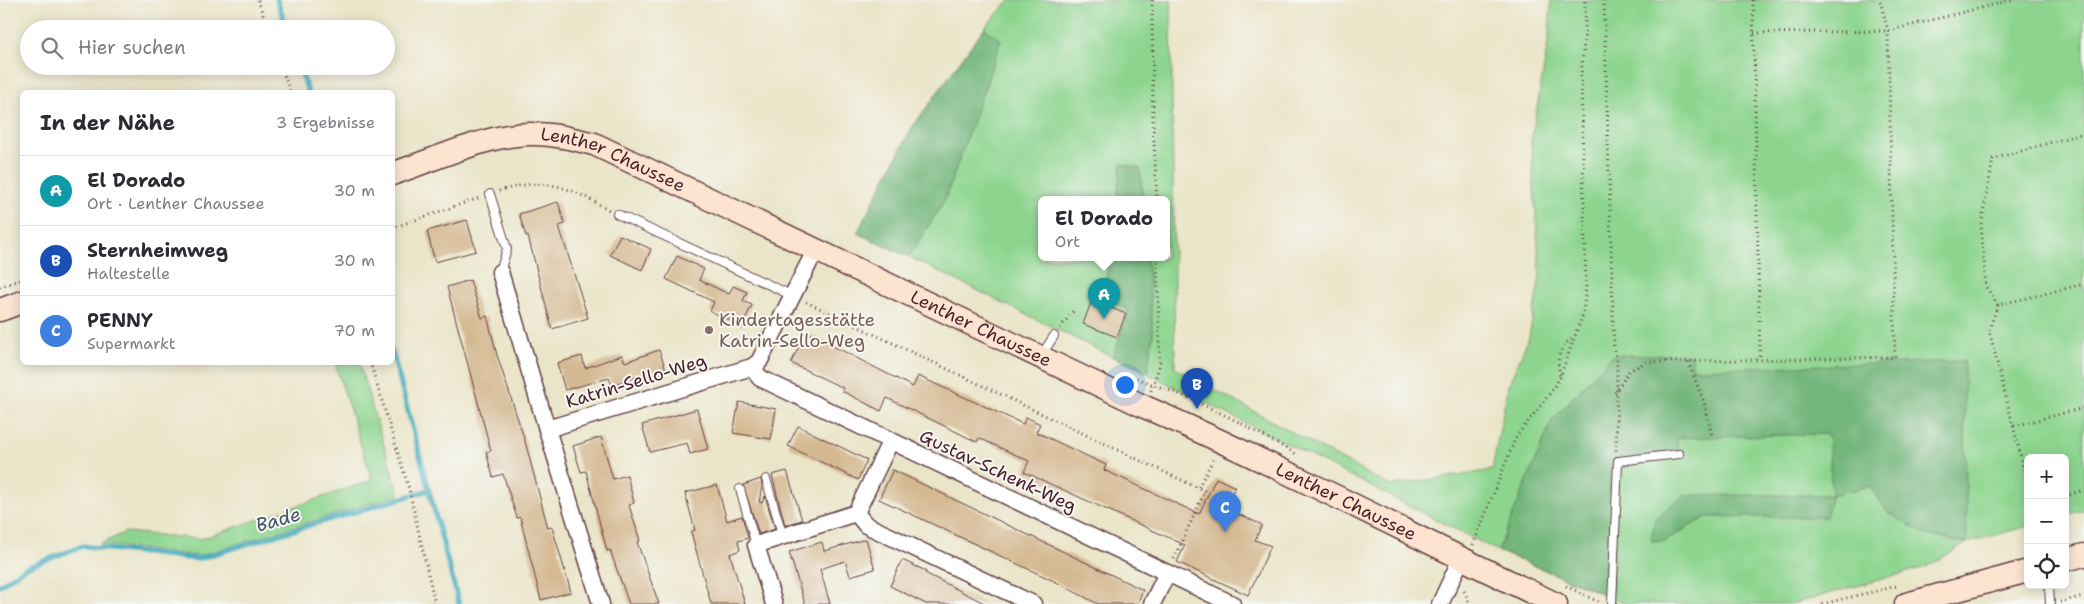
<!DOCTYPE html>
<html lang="de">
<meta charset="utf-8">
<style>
body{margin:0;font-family:"Shantell Sans",sans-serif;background:#f7f7f7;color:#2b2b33}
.controls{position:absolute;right:15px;bottom:15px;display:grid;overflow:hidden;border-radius:8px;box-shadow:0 2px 12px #0003}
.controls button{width:45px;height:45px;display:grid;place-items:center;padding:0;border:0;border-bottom:1px solid #e1e1e2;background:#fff;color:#2b2b33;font:25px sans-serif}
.you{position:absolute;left:1124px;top:384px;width:18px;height:18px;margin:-12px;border:4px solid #fff;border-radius:50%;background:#1a73e8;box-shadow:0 0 0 8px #1a73e833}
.badge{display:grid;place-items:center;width:32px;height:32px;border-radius:50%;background:#b5179e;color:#fff;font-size:16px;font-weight:700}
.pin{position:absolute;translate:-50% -41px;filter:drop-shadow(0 1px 2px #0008)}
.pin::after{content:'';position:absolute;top:26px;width:18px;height:15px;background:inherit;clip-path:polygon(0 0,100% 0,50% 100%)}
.popup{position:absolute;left:1038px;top:196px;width:132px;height:65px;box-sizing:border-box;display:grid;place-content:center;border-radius:8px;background:#fff;filter:drop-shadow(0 1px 4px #0005);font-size:16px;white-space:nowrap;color:#7c7c81}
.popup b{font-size:19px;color:#2b2b33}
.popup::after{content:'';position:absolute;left:50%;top:100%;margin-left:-10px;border:10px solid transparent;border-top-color:#fff}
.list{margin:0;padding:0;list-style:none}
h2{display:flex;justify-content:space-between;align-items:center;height:65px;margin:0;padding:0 20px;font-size:21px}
h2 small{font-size:16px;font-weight:400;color:#7c7c81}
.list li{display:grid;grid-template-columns:32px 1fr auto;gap:15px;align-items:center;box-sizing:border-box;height:70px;padding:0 20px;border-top:1px solid #e1e1e2}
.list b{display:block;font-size:19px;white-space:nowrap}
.list p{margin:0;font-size:16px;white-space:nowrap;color:#7c7c81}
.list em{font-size:16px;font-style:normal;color:#7c7c81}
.icon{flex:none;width:28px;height:28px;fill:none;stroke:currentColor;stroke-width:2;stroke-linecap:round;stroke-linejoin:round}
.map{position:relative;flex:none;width:2084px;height:604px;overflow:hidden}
.search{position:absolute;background:#fff;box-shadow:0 2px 12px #0003;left:20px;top:20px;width:375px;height:55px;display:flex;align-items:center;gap:12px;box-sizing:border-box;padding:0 18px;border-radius:28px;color:#7c7c81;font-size:19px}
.panel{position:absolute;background:#fff;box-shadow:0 2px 12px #0003;left:20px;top:90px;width:375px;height:275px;border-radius:8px}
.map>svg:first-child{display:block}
</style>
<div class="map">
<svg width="2084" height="604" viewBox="0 0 2084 604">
<rect width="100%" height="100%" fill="#f6f6f2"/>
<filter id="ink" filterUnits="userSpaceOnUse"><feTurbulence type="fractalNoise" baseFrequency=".02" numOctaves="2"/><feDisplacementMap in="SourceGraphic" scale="10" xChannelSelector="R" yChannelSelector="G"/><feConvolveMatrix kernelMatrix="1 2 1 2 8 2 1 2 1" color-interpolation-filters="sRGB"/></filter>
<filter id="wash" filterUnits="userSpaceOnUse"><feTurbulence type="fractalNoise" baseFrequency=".0096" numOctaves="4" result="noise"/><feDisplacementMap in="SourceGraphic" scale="20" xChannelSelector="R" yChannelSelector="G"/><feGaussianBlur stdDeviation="1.12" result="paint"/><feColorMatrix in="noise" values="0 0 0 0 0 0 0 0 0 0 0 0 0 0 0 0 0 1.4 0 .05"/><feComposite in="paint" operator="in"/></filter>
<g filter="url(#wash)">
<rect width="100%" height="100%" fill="#eae5c8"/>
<g fill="#8dd58f" stroke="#6c7a5d">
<path d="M1010 0H1171L1175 368 1390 486 1492 470 1508 386 1529 337 1540 276 1531 143 1549 37 1551 0H2084V510L2065 515V458H2028V526L1967 543 1926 567 1791 604H1627L1498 551 1147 373 1153 334 1147 258H1166V200H1143L1140 168 1121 164 1117 200H1042V258H1109L1104 299 1129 310 1113 357 909 257 945 199 1001 40 984 28Z"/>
<path d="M335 363H359L399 495 198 556 100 544 126 532 201 539 372 480Z"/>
</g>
<g fill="#72b67a" stroke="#5e6a52">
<path d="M984 28 1001 40 997 53 945 199 909 257 857 233 911 129Z"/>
<path d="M1121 164 1140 168 1143 200H1117Z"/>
<path d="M1109 258H1147L1153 334 1147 373 1113 357 1129 310 1104 299Z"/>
<path d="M1613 355H1692L1693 369 1964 361 1967 543 1926 535 1887 512 1870 486 1832 495 1826 517H1706L1664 541H1651L1655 518 1685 495H1832L1828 434 1677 438 1679 454 1618 461 1612 597 1498 551 1552 420Z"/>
</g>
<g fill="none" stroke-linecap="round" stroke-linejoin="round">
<g stroke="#3eaabd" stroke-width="5">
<path d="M277 0 287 29"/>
<path d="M299 66 308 92"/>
<path d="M429 490 459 604"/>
<path d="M0 585 27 567 83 546 197 559 429 490 392 351"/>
</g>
</g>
<g id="blocks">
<g fill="#d5b993">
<path d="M558 202 565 224 559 226 588 318 552 329 528 236H526L519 214Z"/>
<path d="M467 220 476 251 435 262 427 231Z"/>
<path d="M620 235 651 249 642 270 610 255Z"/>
<path d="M677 256 704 269 699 280 729 294 733 286 747 292 743 301 752 305 742 326 710 311 714 302 666 279Z"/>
<path d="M470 280 482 318 487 316 497 355 525 441 548 528 552 527 571 592 541 600 520 517 517 518 503 474 493 477 486 452 491 451 447 287Z"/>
<path d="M1092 300 1126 314 1117 337 1083 324Z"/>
<path d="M806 332 913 387 918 376 1023 424 1026 417 1040 424 1036 432 1106 465 1104 470 1199 514 1216 478 1235 487 1225 508 1262 525 1255 540 1271 546 1248 595 1177 562 1185 545 1024 472 1029 461 979 438 977 442 887 398 881 411 842 391 843 388 791 363Z"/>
<path d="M659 350 667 372 644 381 642 375 612 385 609 378 565 390 557 363 582 356 585 368 622 355 625 362Z"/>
<path d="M739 402 776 409 771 439 733 433Z"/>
<path d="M697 409 708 449 690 454 687 443 650 452 642 425Z"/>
<path d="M798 426 867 460 858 480 788 446Z"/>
<path d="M601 437 613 479 627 475 634 503 629 505 640 541 637 542 659 604H629L610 550 607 551 586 471 581 472 573 446Z"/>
<path d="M893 470 1143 590 1137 604H1098L1056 582 879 499Z"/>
<path d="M787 471 802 520 785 525 772 475Z"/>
<path d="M761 479 762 486 759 502 762 503 765 496 775 529 759 534 743 485Z"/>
<path d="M717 485 727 521 742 516 748 538 738 541 740 550 730 554 745 604H711L691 532 695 530 685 493Z"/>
<path d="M866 539 875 569 850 576 845 561 820 569 830 604H805L789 552 822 542 824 551Z"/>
<path d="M902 560 926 571 925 573 986 604H926L890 586Z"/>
</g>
</g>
</g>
<g filter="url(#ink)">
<use href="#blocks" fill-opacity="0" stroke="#623d43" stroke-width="1"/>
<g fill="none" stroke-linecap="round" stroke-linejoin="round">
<defs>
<g id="lane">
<path d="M490 194 507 249 500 272"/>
<path d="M617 214 791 295"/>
<path d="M1041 356 1054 336"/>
<path d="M766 479 783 537"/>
<path d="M740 489 756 545"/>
<path d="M2049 585 2050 604"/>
<path d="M1612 604 1618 461 1679 454"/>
</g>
<g id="street">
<path d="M500 272 547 429"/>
<path d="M752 367 760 378 1232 604"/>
<path d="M856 513 866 525 1033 604"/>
<path d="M601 604 547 429 752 367 759 362 815 251"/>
<path d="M774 604 756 545 856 513 890 442"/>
<path d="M1152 604 1167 573"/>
<path d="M1440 604 1461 559"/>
</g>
<g id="secondary">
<path id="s1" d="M392 174C433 160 491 133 533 134 554 134 574 139 594 144L1145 407C1284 468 1419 539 1556 604"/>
<path d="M0 310 22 302"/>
<path d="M2065 560 2084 555"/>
<path d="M1906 604 2028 571"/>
</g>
</defs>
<use href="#lane" stroke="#623d43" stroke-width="10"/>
<use href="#street" stroke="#623d43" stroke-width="19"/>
<use href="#secondary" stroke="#623d43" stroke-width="25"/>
<g stroke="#623d43" stroke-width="3" stroke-dasharray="1 4" stroke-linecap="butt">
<path d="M258 0 268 29"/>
<path d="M1152 0 1153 122 1157 200"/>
<path d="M1604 0 1614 349 1617 361 1616 451"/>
<path d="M1753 0 1760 360"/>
<path d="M1754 33 1888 31 2012 0"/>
<path d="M281 66 290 92"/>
<path d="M499 191C545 176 570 187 609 210"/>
<path d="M392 228 479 198"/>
<path d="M0 287 22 279"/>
<path d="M806 302 1198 488 1214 458"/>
<path d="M1998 305 1986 287 1981 225 1993 159 2084 133"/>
<path d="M1060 328 1074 310"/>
<path d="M370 362 409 489 435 604"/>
<path d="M1688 362 1704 402 1712 436"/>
<path d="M1127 375 1182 395 1235 420 1298 455"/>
<path d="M1560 375C1556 360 1559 345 1574 338"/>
<path d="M1151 391 1160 364 1157 258"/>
<path d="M1615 393 1629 371 1646 362 1895 357 1888 31 1880 0"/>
<path d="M2014 426 2084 408"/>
<path d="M2028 485 1989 330 1998 305 2084 284"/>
<path d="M2065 496 2084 490"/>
<path d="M1473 545 1516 437 1551 392 1560 377 1583 314 1586 288 1581 77 1585 30V0"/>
<path d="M1174 559 1205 491 1198 488"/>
<path d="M1566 586 1601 603"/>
<path d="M1464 591 1470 604"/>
<path d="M2060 602 2084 596"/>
<path d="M1822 604 1897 586"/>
</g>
<use href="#lane" stroke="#fff" stroke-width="8"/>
<use href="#street" stroke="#fff" stroke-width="16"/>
<use href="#secondary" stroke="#fde4d1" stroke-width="22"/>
</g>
</g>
<circle fill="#8d6e63" stroke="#f6f6f2" stroke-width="2" cx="709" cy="330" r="5"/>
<g text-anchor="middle" stroke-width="4" stroke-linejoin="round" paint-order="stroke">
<g font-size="18" fill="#4a1f2b" stroke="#f6f6f2">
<text dy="6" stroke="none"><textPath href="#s1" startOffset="232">Lenther Chaussee</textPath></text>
<text dy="6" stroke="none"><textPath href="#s1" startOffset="638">Lenther Chaussee</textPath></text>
<text transform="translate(636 381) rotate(-17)" y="6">Katrin-Sello-Weg</text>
<text transform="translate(998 471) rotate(25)" y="6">Gustav-Schenk-Weg</text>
<text dy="6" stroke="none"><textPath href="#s1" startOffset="1042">Lenther Chaussee</textPath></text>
</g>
<g font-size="18" fill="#785e54" stroke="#f6f6f2" text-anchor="start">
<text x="719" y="326">Kindertagesstätte<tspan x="719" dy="21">Katrin-Sello-Weg</tspan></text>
</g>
<g font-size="19" font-style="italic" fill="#455765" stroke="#f6f6f2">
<text transform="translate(278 519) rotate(-16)" y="7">Bade</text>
</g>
</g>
</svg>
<div class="controls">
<button>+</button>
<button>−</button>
<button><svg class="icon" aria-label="locate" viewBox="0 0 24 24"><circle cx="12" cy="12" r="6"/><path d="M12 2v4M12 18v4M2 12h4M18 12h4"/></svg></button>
</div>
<div class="you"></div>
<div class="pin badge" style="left:1104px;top:319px;background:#0f9aa8">A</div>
<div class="popup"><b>El Dorado</b>Ort</div>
<div class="pin badge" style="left:1197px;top:409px;background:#1a4fb4">B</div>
<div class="pin badge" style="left:1225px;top:532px;background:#3f7fe0">C</div>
<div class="search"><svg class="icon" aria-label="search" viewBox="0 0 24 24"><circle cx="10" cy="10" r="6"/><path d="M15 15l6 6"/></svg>Hier suchen</div>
<section class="panel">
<h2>In der Nähe<small>3 Ergebnisse</small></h2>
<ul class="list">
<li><span class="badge" style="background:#0f9aa8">A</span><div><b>El Dorado</b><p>Ort · Lenther Chaussee</p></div><em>30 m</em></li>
<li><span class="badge" style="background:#1a4fb4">B</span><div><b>Sternheimweg</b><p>Haltestelle</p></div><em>30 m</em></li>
<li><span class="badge" style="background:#3f7fe0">C</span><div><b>PENNY</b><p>Supermarkt</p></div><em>70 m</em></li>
</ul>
</section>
</div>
